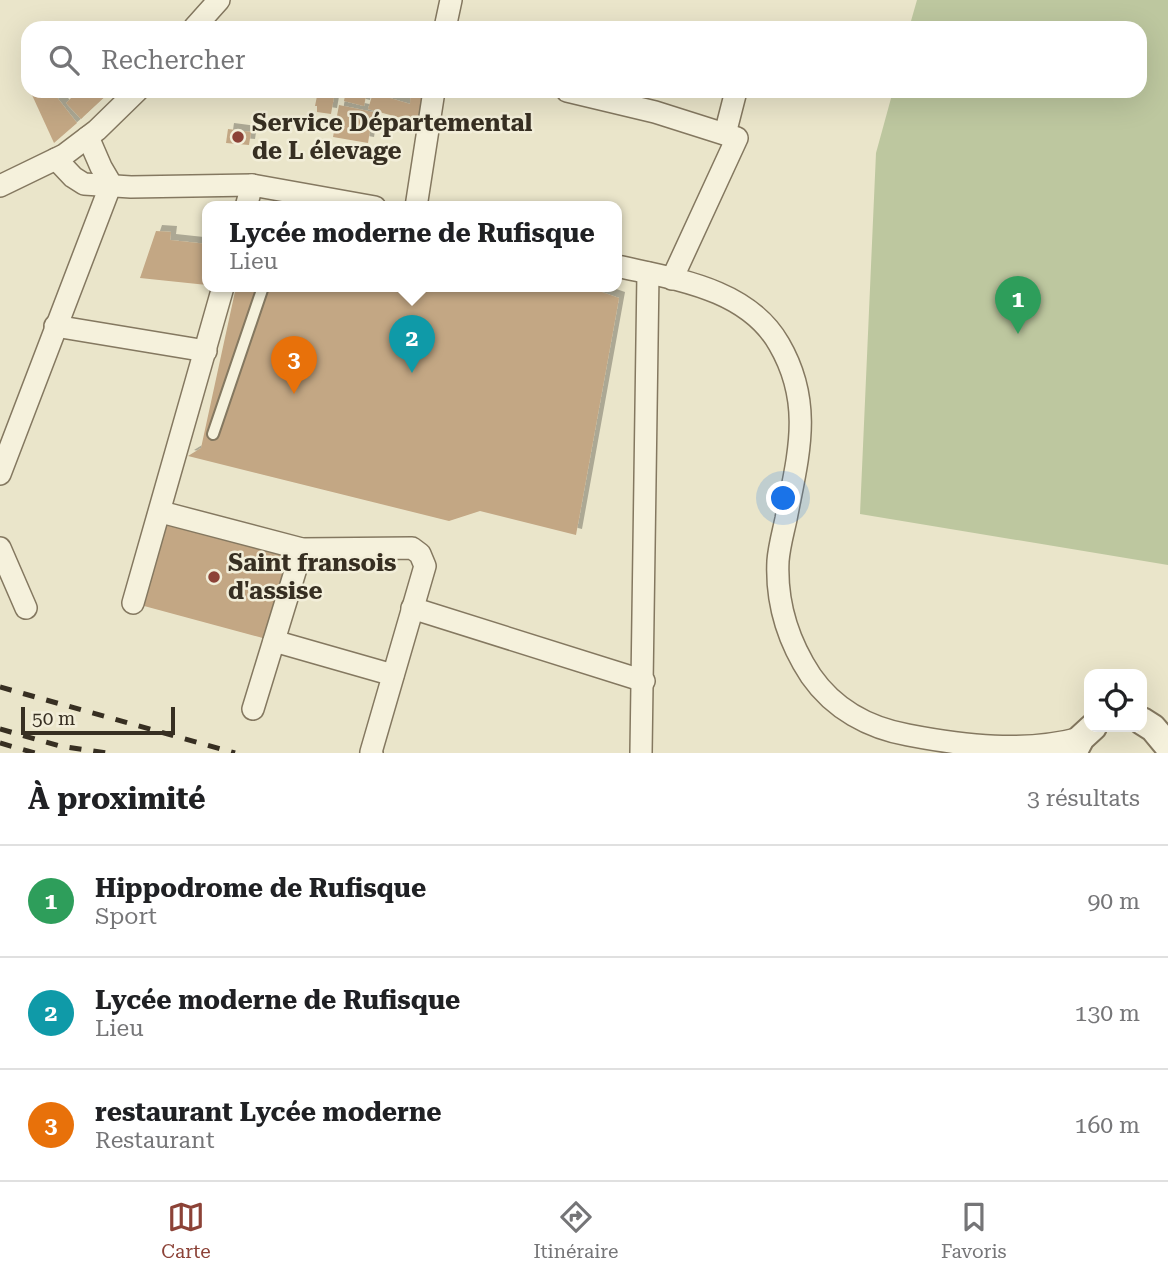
<!DOCTYPE html>
<html lang="fr">
<meta charset="utf-8">
<style>
body{margin:0;font-family:"Roboto Serif",serif;background:#f2f2f2;color:#202124}
.controls{position:absolute;right:21px;bottom:21px;display:grid;overflow:hidden;border-radius:14px;box-shadow:0 7px 28px #0002}
.controls button{width:63px;height:63px;display:grid;place-items:center;padding:0;border:0;border-bottom:2px solid #e0e0e0;background:#fff;color:#202124;font:35px sans-serif}
.scale{position:absolute;left:21px;bottom:18px;width:154px;box-sizing:border-box;padding-left:7px;border:4px solid #372f22;border-top:0;font-size:19px;line-height:24px;white-space:nowrap;color:#372f22;-webkit-text-stroke:5px #f2eed9;paint-order:stroke}
.you{position:absolute;left:784px;top:499px;width:24px;height:24px;margin:-18px;border:5px solid #fff;border-radius:50%;background:#1a73e8;box-shadow:0 0 0 10px #1a73e833}
.badge{display:grid;place-items:center;width:46px;height:46px;border-radius:50%;background:#8c4237;color:#fff;font-size:23px;font-weight:700}
.pin{position:absolute;translate:-50% -58px;filter:drop-shadow(0 2px 4px #0008)}
.pin::after{content:'';position:absolute;top:37px;width:24px;height:21px;background:inherit;clip-path:polygon(0 0,100% 0,50% 100%)}
.popup{position:absolute;left:202px;top:201px;width:420px;height:91px;box-sizing:border-box;display:grid;place-content:center;border-radius:14px;background:#fff;filter:drop-shadow(0 2px 5px #0005);font-size:23px;white-space:nowrap;color:#757577}
.popup b{font-size:26px;color:#202124}
.popup::after{content:'';position:absolute;left:50%;top:100%;margin-left:-14px;border:14px solid transparent;border-top-color:#fff}
.list{margin:0;padding:0;list-style:none}
h2{display:flex;justify-content:space-between;align-items:center;height:91px;margin:0;padding:0 28px;font-size:30px}
h2 small{font-size:23px;font-weight:400;color:#757577}
.list li{display:grid;grid-template-columns:46px 1fr auto;gap:21px;align-items:center;box-sizing:border-box;height:112px;padding:0 28px;border-top:2px solid #e0e0e0}
.list b{display:block;font-size:26px;white-space:nowrap}
.list p{margin:0;font-size:23px;white-space:nowrap;color:#757577}
.list em{font-size:23px;font-style:normal;color:#757577}
.icon{flex:none;width:38px;height:38px;fill:none;stroke:currentColor;stroke-width:2;stroke-linecap:round;stroke-linejoin:round}
.map{position:relative;flex:none;width:1168px;height:753px;overflow:hidden}
.search{position:absolute;background:#fff;box-shadow:0 7px 28px #0002;left:21px;right:21px;top:21px;height:77px;display:flex;align-items:center;gap:18px;box-sizing:border-box;padding:0 24px;border-radius:21px;color:#757577;font-size:26px}
.sheet{height:427px;background:#fff}
nav{display:flex;justify-content:space-around;align-items:center;box-sizing:border-box;height:98px;border-top:2px solid #e0e0e0;background:#fff;font-size:19px;color:#757577}
nav a{display:grid;justify-items:center;gap:4px}
nav .on{color:#8c4237}
.map>svg:first-child{display:block}
</style>
<div class="map">
<svg width="1168" height="753" viewBox="0 0 1168 753">
<defs>
<filter id="shadow"><feDropShadow dx="6" dy="-6" stdDeviation="0" flood-color="#0004"/></filter>
</defs>
<rect width="100%" height="100%" fill="#eae5ca"/>
<path fill="#bdc79f" d="M917 0H1168V565L860 514 876 153 893 91H1140V28H909Z"/>
<g fill="#c3a784" filter="url(#shadow)">
<path d="M36 91H52L77 123 54 143 32 95Z"/>
<path d="M78 91 87 93 89 91H111L81 119 66 103Z"/>
<path d="M318 91H335L331 114 317 112V106H315Z"/>
<path d="M346 91H367L364 106 344 101Z"/>
<path d="M411 91H427V125L368 109 373 93 410 104Z"/>
<path d="M339 105 373 112 368 143 333 137Z"/>
<path d="M228 129 251 132 249 145 226 143Z"/>
<path d="M156 231 171 232 170 240 207 244V285L140 278Z"/>
<path d="M236 287H587L619 298 576 535 480 511 449 521 188 456 201 448Z"/>
<path d="M164 520 289 551 274 641 133 603Z"/>
</g>
<g fill="none" stroke-linecap="round" stroke-linejoin="round">
<defs>
<path id="service" d="M213 434 263 287"/>
<g id="minor">
<path d="M194 28 219 0"/>
<path d="M445 28 451 0"/>
<path d="M567 91 655 112 737 138 672 279"/>
<path d="M725 134 736 91"/>
<path d="M88 137 101 167 111 184"/>
<path d="M56 159 73 177 84 184 131 187 252 185 375 207"/>
<path d="M0 186 64 155 97 130 137 91"/>
<path d="M246 207 252 185"/>
<path d="M416 207 434 91"/>
<path d="M617 266C674 279 747 288 779 344 814 404 798 456 786 519 783 533 779 547 778 561 776 603 788 641 811 676 834 709 869 728 908 735 965 746 1024 753 1081 738"/>
<path d="M55 326 206 351"/>
<path d="M0 474 111 184"/>
<path d="M161 512 302 549 412 548 420 554 425 566 371 752 372 753"/>
<path d="M0 548 26 608"/>
<path d="M133 603 223 287"/>
<path d="M412 608 644 681"/>
<path d="M274 641 393 675"/>
<path d="M253 709 302 549"/>
<path d="M641 753 648 273"/>
</g>
<g id="tertiary">
<path d="M1142 721 1153 728 1168 746"/>
<path d="M1073 753 1081 738 1093 727"/>
</g>
</defs>
<use href="#service" stroke="#847860" stroke-width="14"/>
<use href="#minor" stroke="#847860" stroke-width="24"/>
<use href="#tertiary" stroke="#847860" stroke-width="30"/>
<use href="#service" stroke="#f5f1dc" stroke-width="10"/>
<use href="#minor" stroke="#f5f1dc" stroke-width="21"/>
<use href="#tertiary" stroke="#f5f1dc" stroke-width="26"/>
<g stroke="#372f22" stroke-width="5" stroke-dasharray="12 12" stroke-linecap="butt">
<path d="M0 687 235 753"/>
<path d="M0 729 60 746 107 753"/>
<path d="M0 743 35 753"/>
</g>
</g>
<g fill="#8c4237" stroke="#f2eed9" stroke-width="2.5">
<circle cx="238" cy="137" r="7"/>
<circle cx="214" cy="577" r="7"/>
</g>
<g text-anchor="middle" stroke-width="5" stroke-linejoin="round" paint-order="stroke">
<g font-size="24" font-weight="bold" fill="#372f22" stroke="#f2eed9" text-anchor="start">
<text x="252" y="131">Service Départemental<tspan x="252" dy="28">de L élevage</tspan></text>
<text x="228" y="571">Saint fransois<tspan x="228" dy="28">d'assise</tspan></text>
</g>
</g>
</svg>
<div class="controls">
<button><svg class="icon" aria-label="locate" viewBox="0 0 24 24"><circle cx="12" cy="12" r="6"/><path d="M12 2v4M12 18v4M2 12h4M18 12h4"/></svg></button>
</div>
<div class="scale">50 m</div>
<div class="you"></div>
<div class="pin badge" style="left:1018px;top:334px;background:#2e9e5b">1</div>
<div class="pin badge" style="left:412px;top:373px;background:#0f9aa8">2</div>
<div class="popup"><b>Lycée moderne de Rufisque</b>Lieu</div>
<div class="pin badge" style="left:294px;top:394px;background:#e8710a">3</div>
<div class="search"><svg class="icon" aria-label="search" viewBox="0 0 24 24"><circle cx="10" cy="10" r="6"/><path d="M15 15l6 6"/></svg>Rechercher</div>
</div>
<section class="sheet">
<h2>À proximité<small>3 résultats</small></h2>
<ul class="list">
<li><span class="badge" style="background:#2e9e5b">1</span><div><b>Hippodrome de Rufisque</b><p>Sport</p></div><em>90 m</em></li>
<li><span class="badge" style="background:#0f9aa8">2</span><div><b>Lycée moderne de Rufisque</b><p>Lieu</p></div><em>130 m</em></li>
<li><span class="badge" style="background:#e8710a">3</span><div><b>restaurant Lycée moderne</b><p>Restaurant</p></div><em>160 m</em></li>
</ul>
</section>
<nav>
<a class="on"><svg class="icon" aria-label="map" viewBox="0 0 24 24"><path d="M3 6l6-2 6 2 6-2v14l-6 2-6-2-6 2zM9 4v14M15 6v14"/></svg>Carte</a>
<a><svg class="icon" aria-label="directions" viewBox="0 0 24 24"><path d="M12 3l9 9-9 9-9-9zM9 14v-3h6M13 9l2 2-2 2"/></svg>Itinéraire</a>
<a><svg class="icon" aria-label="saved" viewBox="0 0 24 24"><path d="M7 4h10v16l-5-4-5 4z"/></svg>Favoris</a>
</nav>
